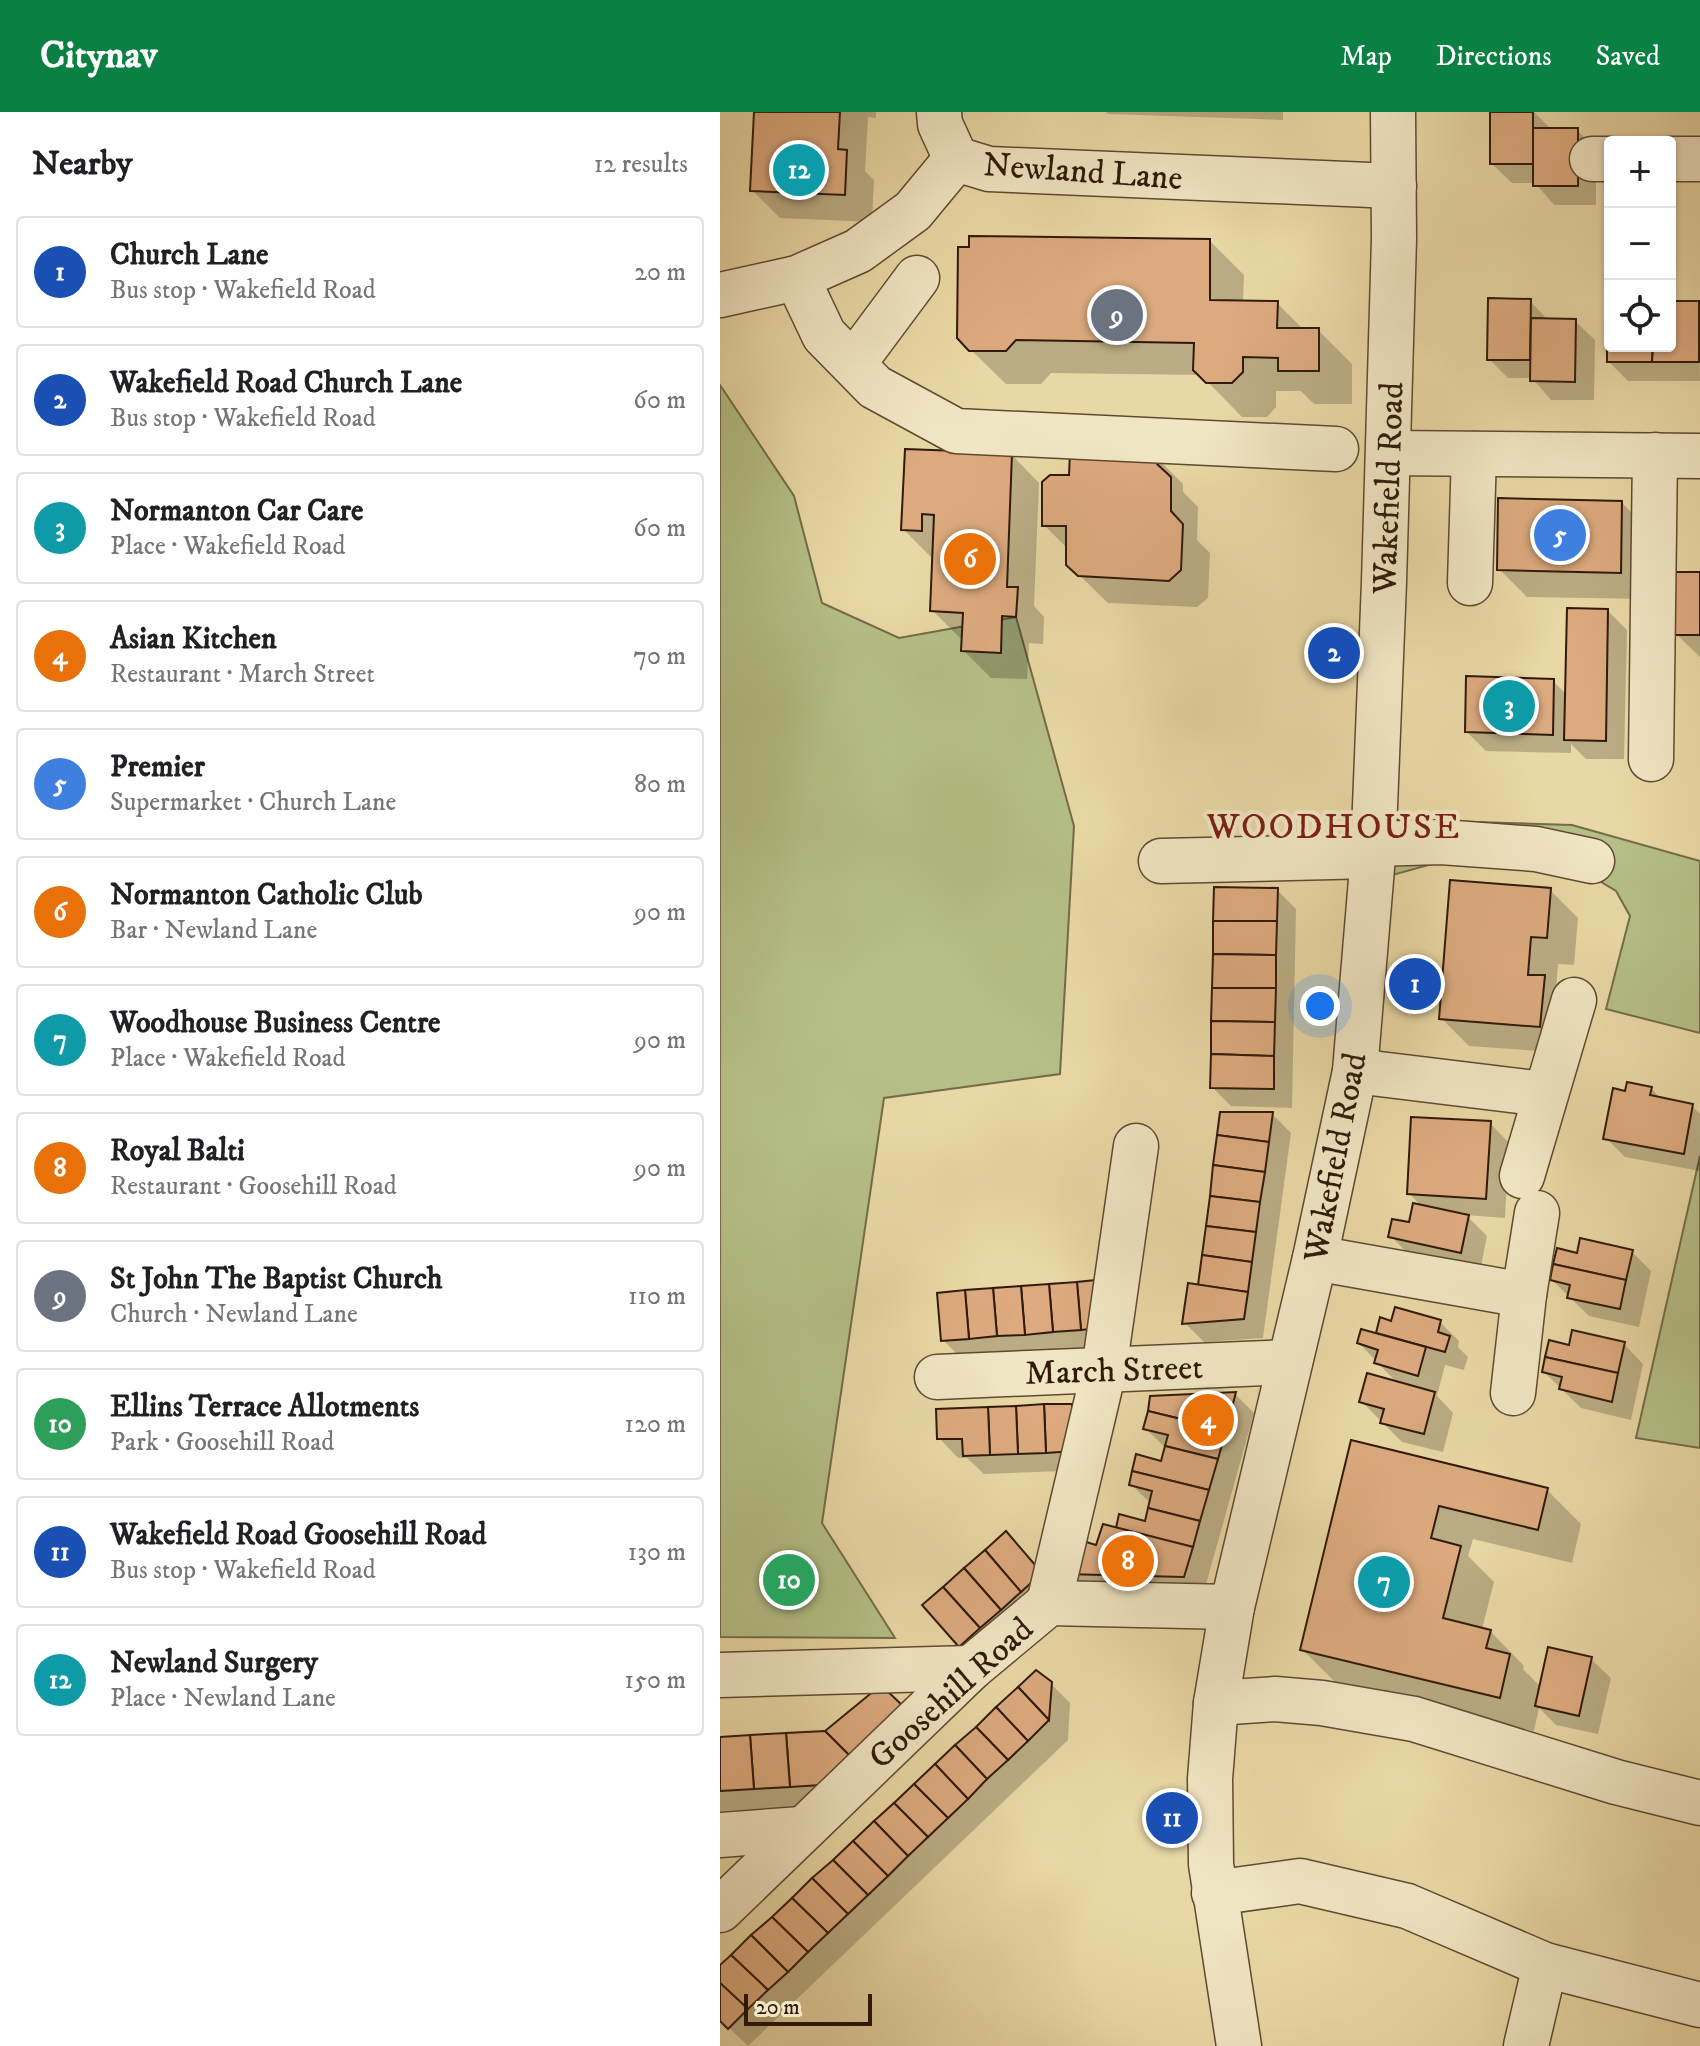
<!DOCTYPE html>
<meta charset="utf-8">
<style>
body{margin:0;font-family:"IM FELL DW Pica",serif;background:#f6f6f6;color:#202124}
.controls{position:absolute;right:24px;top:24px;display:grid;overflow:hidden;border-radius:8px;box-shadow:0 2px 6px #0004}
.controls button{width:72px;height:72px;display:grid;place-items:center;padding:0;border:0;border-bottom:2px solid #e0e0e0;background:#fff;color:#202124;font:40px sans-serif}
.scale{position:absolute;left:24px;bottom:20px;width:128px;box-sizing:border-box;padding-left:8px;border:4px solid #311a0a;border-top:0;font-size:22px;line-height:28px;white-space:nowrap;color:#311a0a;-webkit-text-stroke:6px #f1e6c4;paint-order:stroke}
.you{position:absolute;left:600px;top:894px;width:28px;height:28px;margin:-20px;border:6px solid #fff;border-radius:50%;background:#1a73e8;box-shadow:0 0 0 12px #1a73e833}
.badge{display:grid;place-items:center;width:52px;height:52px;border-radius:50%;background:#0b8043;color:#fff;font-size:26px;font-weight:700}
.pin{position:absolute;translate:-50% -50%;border:4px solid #fff;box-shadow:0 2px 8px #0006}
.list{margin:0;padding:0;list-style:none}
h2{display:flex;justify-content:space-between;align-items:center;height:104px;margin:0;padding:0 32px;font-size:34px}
h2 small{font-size:26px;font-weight:400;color:#757577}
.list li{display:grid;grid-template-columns:52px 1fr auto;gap:24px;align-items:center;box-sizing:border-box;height:112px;margin:0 16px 16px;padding:0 16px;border:2px solid #e0e0e0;border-radius:8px}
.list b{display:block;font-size:30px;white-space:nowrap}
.list p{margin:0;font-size:26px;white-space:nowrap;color:#757577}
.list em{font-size:26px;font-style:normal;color:#757577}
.icon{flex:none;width:44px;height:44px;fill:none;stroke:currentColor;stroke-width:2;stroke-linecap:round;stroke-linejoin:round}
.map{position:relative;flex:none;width:980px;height:1934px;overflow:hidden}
header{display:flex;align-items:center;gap:48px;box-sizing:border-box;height:112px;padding:0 40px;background:#0b8043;color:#fff}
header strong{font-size:38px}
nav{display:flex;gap:44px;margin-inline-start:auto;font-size:28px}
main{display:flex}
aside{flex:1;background:#fff}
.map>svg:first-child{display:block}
</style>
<header>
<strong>Citynav</strong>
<nav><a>Map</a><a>Directions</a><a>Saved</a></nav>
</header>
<main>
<aside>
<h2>Nearby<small>12 results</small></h2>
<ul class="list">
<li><span class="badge" style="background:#1a4fb4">1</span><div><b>Church Lane</b><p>Bus stop · Wakefield Road</p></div><em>20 m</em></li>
<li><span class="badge" style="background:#1a4fb4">2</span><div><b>Wakefield Road Church Lane</b><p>Bus stop · Wakefield Road</p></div><em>60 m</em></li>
<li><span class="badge" style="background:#0f9aa8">3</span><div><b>Normanton Car Care</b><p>Place · Wakefield Road</p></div><em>60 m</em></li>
<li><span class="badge" style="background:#e8710a">4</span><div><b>Asian Kitchen</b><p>Restaurant · March Street</p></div><em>70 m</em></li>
<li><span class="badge" style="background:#3f7fe0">5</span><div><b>Premier</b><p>Supermarket · Church Lane</p></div><em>80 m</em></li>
<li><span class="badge" style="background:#e8710a">6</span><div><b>Normanton Catholic Club</b><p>Bar · Newland Lane</p></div><em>90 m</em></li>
<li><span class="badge" style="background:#0f9aa8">7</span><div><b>Woodhouse Business Centre</b><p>Place · Wakefield Road</p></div><em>90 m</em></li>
<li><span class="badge" style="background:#e8710a">8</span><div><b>Royal Balti</b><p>Restaurant · Goosehill Road</p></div><em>90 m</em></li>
<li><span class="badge" style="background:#6b7280">9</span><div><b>St John The Baptist Church</b><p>Church · Newland Lane</p></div><em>110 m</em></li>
<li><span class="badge" style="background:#2e9e5b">10</span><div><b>Ellins Terrace Allotments</b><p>Park · Goosehill Road</p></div><em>120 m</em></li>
<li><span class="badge" style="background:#1a4fb4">11</span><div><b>Wakefield Road Goosehill Road</b><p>Bus stop · Wakefield Road</p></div><em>130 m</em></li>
<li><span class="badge" style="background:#0f9aa8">12</span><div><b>Newland Surgery</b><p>Place · Newland Lane</p></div><em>150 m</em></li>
</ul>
</aside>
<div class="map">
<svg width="980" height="1934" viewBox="0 0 980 1934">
<rect width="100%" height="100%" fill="#e9d8a5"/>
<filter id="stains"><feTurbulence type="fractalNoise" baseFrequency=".0025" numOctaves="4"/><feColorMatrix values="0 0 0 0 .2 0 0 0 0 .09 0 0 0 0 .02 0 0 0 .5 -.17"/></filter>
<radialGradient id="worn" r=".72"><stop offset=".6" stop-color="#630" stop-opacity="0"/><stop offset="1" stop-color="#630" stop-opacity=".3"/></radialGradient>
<g fill="#b5bf87" stroke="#736c48" stroke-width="2">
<path d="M0 273 74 384 102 491 179 526 296 505 354 714 340 962 164 986 102 1411 175 1526 0 1525Z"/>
<path d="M654 707 852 713 980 749V921L886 897 910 804 896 779 871 764 730 747 651 769Z"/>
<path d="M980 1044V1336L916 1326Z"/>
</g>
<g fill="#0003">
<path d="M30 0H156V6L148 5 145 59 154 68 152 110 60 106 32 78 36 0Z"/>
<path d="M386 0H563V8L388 2Z"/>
<path d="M772 0H814L832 18H857L876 37V93H834L815 71H792L772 52Z"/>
<path d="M490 129 524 163 523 190 557 191 584 218H598L632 252V292H594L581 279H556V295L547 305H522L481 263 331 261 321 272H286L251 238Z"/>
<path d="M810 189 829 209H855L875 228 874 288H831L812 266H788L769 247Z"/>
<path d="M890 191V234H950V191H978L980 269H908L889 250Z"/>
<path d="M186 339 292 343 319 371 314 494 324 505 323 532 309 531 307 567 271 566 243 538 244 526H240L212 498 215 445H211L183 417Z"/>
<path d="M435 344 463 372V380L478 395 477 428 490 441 488 486 477 495 388 491 348 452V437L324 413 351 365Z"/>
<path d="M902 391 929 418 928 487 807 485 779 457Z"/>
<path d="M980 462V545L957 523Z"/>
<path d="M888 499 907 518 904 647H866L851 632V641L766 639 747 620 833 569 847 583Z"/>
<path d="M557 778 576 797 572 996 511 994 492 975Z"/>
<path d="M830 778 858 806 854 853 838 852 836 878 847 941 749 934 721 906Z"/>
<path d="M931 976 942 988 972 994 980 1002V1059L905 1045 886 1026 907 981Z"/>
<path d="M552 1002 571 1021 543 1226 484 1230 465 1211Z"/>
<path d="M770 1011 789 1031 785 1106 746 1103 767 1124 760 1159 690 1144 671 1124 690 1112 703 1096 689 1081Z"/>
<path d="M912 1140 931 1159 919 1215 869 1204 832 1168 859 1143Z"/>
<path d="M403 1188 407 1234 242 1247 223 1228Z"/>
<path d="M661 1208 672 1212 720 1210 739 1229 738 1235 748 1245 744 1258 725 1253 717 1284 733 1301 723 1340 682 1330 642 1290 677 1271 639 1231 657 1224Z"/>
<path d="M904 1232 923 1252 911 1308 861 1296 824 1260 851 1235Z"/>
<path d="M515 1282 534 1301 483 1483 365 1481 346 1461 397 1418 426 1411 431 1392 411 1372 442 1351 446 1336 425 1316 432 1286Z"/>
<path d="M351 1294 370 1313 372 1358 264 1362 247 1346H238L219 1326Z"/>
<path d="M632 1330 827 1378 861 1412 852 1451 753 1427 748 1444 774 1470 762 1517 770 1519 804 1554 803 1557 821 1575 871 1547 891 1566 878 1622 836 1613 819 1596 814 1619 616 1571 582 1537Z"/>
<path d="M305 1441 340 1482 259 1552 240 1533Z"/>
<path d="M330 1571 350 1591 348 1628 28 1934 0 1907V1855Z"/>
<path d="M106 1621 121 1692 0 1699V1627Z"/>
</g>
<g fill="#dcaa7e" stroke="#311a0a" stroke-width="2">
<path d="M34 0H120L118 37 127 38 125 83 30 79Z"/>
<rect x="770" y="0" width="43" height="52"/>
<rect x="813" y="16" width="45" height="58"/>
<path d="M249 124 490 127V188L558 189 557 216H599V259H558V246L523 245V260L512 271H486L473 258 474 231 296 228 286 239H249L237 226 238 135H249Z"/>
<path d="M768 186 811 187 810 248H767Z"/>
<path d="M887 188 890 189V234H933L932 250H887Z"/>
<path d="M950 189H979V250H932L933 234H950Z"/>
<path d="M811 206 856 207 855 270 810 269Z"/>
<path d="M185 337 292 341 287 475H298L296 505 282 504 281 541 241 539 243 501 210 499 214 403 202 402V419L181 418Z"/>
<path d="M350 340 436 342 437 352 451 365V399L463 412 461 458 449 469 358 464 346 453V414H322V370L330 363H349Z"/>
<path d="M778 386 902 389 901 461 777 458Z"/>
<rect x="955" y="460" width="25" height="63"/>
<path d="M847 496 888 497 886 629 844 628Z"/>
<path d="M746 564 834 567 833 623 745 620Z"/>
<path d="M730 768 831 776 827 826 811 825 808 863H825L820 915 719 907Z"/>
<path d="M494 775 558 776 557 809H493Z"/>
<path d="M493 809H557L556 843 493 842Z"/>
<path d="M493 842 556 843V876H492Z"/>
<path d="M492 876H556L555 910 491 909Z"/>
<path d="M491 909 555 910 554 944 491 942Z"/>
<path d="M491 942 554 944V977L490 976Z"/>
<path d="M907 970 932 975 930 983 973 992 964 1042 883 1027 893 976 905 979Z"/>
<path d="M500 1000H553L549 1030 497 1023Z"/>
<path d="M691 1005 771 1009 766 1087 687 1082Z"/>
<path d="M497 1023 549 1030 545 1060 493 1053Z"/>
<path d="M493 1053 545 1060 540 1090 490 1084Z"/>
<path d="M490 1084 540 1090 536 1120 486 1114Z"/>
<path d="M693 1091 749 1103 741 1141 668 1125 672 1107 689 1110Z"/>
<path d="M486 1114 536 1120 532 1150 482 1143Z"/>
<path d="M860 1126 913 1138 906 1168 833 1152 837 1136 857 1141Z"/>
<path d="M482 1143 532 1150 528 1180 478 1173Z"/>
<path d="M833 1152 906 1168 900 1197 847 1186 850 1173 830 1168Z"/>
<path d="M385 1167 388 1215 361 1218 357 1170Z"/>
<path d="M357 1170 361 1218 333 1220 329 1172Z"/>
<path d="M468 1171 528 1180 524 1207 462 1212Z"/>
<path d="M329 1172 333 1220 305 1223 301 1174Z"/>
<path d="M301 1174 305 1223 277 1224 273 1176Z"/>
<path d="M273 1176 277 1224 249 1227 245 1178Z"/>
<path d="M245 1178 249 1227 221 1229 217 1181Z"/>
<path d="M675 1195 721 1208 718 1220 730 1224 725 1240 656 1221 660 1205 671 1209Z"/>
<path d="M641 1217 706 1235 698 1264 654 1251 658 1238 637 1231Z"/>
<path d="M852 1218 905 1230 898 1261 825 1245 829 1228 849 1233Z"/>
<path d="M825 1245 898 1261 892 1290 839 1277 842 1265 822 1260Z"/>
<path d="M647 1261 715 1280 704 1322 660 1311 664 1297 639 1290Z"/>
<path d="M516 1280 506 1318 428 1299 430 1284Z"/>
<path d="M324 1292H352L354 1339 326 1341Z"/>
<path d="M324 1292 326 1341 298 1342 296 1294Z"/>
<path d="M296 1294 298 1342 270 1343 268 1295Z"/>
<path d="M268 1295 270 1343 243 1344 242 1327H217L216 1297Z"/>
<path d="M428 1299 506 1318 498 1347 445 1334 448 1323 423 1317Z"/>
<path d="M631 1328 828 1376 818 1418 719 1394 711 1426 741 1434 723 1506 771 1518 766 1536 790 1542 780 1586 580 1538Z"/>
<path d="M445 1334 498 1347 489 1378 412 1359 416 1342 441 1349Z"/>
<path d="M412 1359 489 1378 480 1409 428 1396 432 1379 409 1373Z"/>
<path d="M428 1396 480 1409 473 1435 396 1416 399 1402 425 1409Z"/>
<path d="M383 1412 473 1435 464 1465 344 1462 353 1426 376 1433Z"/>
<path d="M286 1419 322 1461 301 1480 265 1438Z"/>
<path d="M265 1438 301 1480 281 1498 244 1456Z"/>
<path d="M244 1456 281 1498 260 1516 223 1475Z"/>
<path d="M223 1475 260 1516 239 1535 202 1493Z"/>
<path d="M828 1535 872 1545 859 1604 815 1594Z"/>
<path d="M316 1558 332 1570 329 1608 298 1575Z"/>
<path d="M161 1573 184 1595 131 1645 105 1619Z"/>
<path d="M298 1575 329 1608 308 1629 276 1595Z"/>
<path d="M276 1595 308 1629 288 1648 256 1615Z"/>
<path d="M256 1615 288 1648 267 1667 235 1633Z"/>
<path d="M105 1619 131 1645 101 1673 70 1675 66 1621Z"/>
<path d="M66 1621 70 1675 34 1677 30 1623Z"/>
<path d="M30 1623 34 1677 0 1679V1625Z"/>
<path d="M235 1633 267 1667 248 1687 215 1652Z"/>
<path d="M215 1652 248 1687 228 1706 194 1672Z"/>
<path d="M194 1672 228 1706 208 1725 174 1691Z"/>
<path d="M174 1691 208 1725 188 1744 154 1709Z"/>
<path d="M154 1709 188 1744 168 1764 133 1729Z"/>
<path d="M133 1729 168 1764 148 1783 113 1748Z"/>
<path d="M113 1748 148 1783 128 1802 92 1766Z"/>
<path d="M92 1766 128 1802 108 1821 72 1786Z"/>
<path d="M72 1786 108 1821 88 1840 52 1805Z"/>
<path d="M52 1805 88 1840 68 1860 31 1823Z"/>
<path d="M31 1823 68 1860 48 1878 11 1843Z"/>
<path d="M11 1843 48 1878 28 1897 0 1871V1853Z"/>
<path d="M0 1871 28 1897 8 1917 0 1909Z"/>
</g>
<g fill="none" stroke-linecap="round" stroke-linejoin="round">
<defs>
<g id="minor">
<path d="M219 0 220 12 236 47"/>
<path d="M872 47H890"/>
<path d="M950 47H980"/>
<path d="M77 166 104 223 155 275 236 319 616 337"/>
<path d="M0 183 77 166 138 139 193 99 236 47 269 57 674 74"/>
<path d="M133 252 197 166"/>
<path d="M669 341 980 344"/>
<path d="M750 471 754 342"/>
<path d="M931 647 935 343"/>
<path d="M653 732 721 730 816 737 872 749"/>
<path d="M441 749 653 744"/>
<path d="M635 959 824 982"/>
<path d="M802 1064 854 888"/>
<path d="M595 1146 804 1183"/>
<path d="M217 1265 570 1250"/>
<path d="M793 1281 804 1183 817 1101"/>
<path d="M329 1491 384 1258 416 1034"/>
<path d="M0 1563 251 1556"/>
<path d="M496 1591 555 1587 602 1591 694 1607 896 1670 980 1691"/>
<path d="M0 1723 82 1717"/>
<path d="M494 1781 580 1769 687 1794 825 1853 806 1934"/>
<path d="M0 1798 251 1556 329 1491 512 1495"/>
<path d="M825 1853 980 1893"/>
<path d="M519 1934 491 1752 490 1667 496 1591 512 1495 595 1146 635 959 653 744 664 470 674 127 673 0"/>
</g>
</defs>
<use href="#minor" stroke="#5f4a31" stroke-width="47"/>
<use href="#minor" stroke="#f1e6c4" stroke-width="44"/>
</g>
<g text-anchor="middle" stroke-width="8" stroke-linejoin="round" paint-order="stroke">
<g font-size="34" fill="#311a0a" stroke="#f1e6c4">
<text transform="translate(363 58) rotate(4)" y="12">Newland Lane</text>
<text transform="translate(667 376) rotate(-88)" y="12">Wakefield Road</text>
<text transform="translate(614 1045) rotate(-79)" y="12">Wakefield Road</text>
<text transform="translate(394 1257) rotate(-2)" y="12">March Street</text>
<text transform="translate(230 1580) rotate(-42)" y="12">Goosehill Road</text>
</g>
<g font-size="36" letter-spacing="2" fill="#7a1f14" stroke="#f1e6c4">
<text x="614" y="726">WOODHOUSE</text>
</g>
</g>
<rect width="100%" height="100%" filter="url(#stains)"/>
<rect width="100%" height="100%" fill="url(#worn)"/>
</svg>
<div class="controls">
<button>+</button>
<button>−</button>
<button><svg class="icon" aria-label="locate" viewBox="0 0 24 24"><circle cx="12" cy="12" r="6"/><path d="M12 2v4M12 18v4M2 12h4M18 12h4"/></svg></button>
</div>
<div class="scale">20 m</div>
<div class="you"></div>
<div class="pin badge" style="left:695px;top:872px;background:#1a4fb4">1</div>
<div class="pin badge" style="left:614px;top:541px;background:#1a4fb4">2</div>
<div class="pin badge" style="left:789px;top:594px;background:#0f9aa8">3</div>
<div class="pin badge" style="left:488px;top:1308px;background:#e8710a">4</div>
<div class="pin badge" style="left:840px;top:423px;background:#3f7fe0">5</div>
<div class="pin badge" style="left:250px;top:447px;background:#e8710a">6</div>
<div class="pin badge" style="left:664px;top:1470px;background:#0f9aa8">7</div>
<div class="pin badge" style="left:408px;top:1449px;background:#e8710a">8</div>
<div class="pin badge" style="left:397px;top:203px;background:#6b7280">9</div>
<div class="pin badge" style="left:69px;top:1468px;background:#2e9e5b">10</div>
<div class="pin badge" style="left:452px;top:1706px;background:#1a4fb4">11</div>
<div class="pin badge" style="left:79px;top:58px;background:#0f9aa8">12</div>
</div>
</main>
